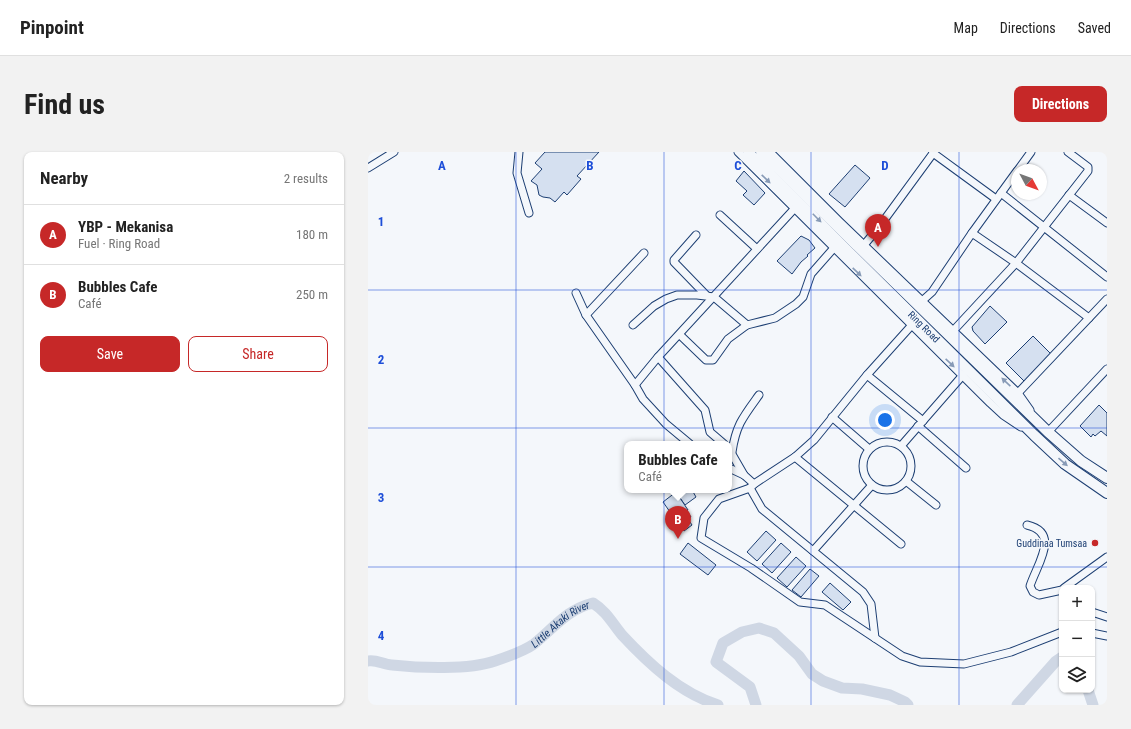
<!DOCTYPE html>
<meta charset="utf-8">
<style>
body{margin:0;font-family:"Roboto Condensed",sans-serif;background:#f2f2f2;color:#222}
.controls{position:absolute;right:12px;bottom:12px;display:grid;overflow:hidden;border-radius:8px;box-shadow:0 1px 3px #0004}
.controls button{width:36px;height:36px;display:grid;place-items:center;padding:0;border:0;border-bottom:1px solid #e0e0e0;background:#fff;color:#222;font:20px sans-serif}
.compass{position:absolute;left:643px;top:12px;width:36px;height:36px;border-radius:50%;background:#fff;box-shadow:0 1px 3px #0004;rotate:131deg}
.you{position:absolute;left:517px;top:268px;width:14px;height:14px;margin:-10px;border:3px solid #fff;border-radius:50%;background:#1a73e8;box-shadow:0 0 0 6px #1a73e833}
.badge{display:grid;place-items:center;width:26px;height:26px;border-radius:50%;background:#c62828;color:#fff;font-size:13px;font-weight:700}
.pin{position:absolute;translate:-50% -33px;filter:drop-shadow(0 1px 2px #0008)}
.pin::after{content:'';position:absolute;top:21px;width:14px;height:12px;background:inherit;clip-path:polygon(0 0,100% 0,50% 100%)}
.popup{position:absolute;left:256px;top:289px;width:108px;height:52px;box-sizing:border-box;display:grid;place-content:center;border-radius:8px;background:#fff;filter:drop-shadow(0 1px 3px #0005);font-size:13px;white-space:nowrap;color:#767676}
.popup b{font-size:15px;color:#222}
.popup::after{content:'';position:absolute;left:50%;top:100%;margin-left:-8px;border:8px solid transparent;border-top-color:#fff}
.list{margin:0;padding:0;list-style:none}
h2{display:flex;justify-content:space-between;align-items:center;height:52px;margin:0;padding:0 16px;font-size:17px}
h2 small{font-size:13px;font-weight:400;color:#767676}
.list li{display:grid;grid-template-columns:26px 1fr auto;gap:12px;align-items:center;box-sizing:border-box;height:60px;padding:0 16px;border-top:1px solid #e0e0e0}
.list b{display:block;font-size:15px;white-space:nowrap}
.list p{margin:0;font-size:13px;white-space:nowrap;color:#767676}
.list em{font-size:13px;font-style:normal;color:#767676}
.actions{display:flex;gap:8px;padding:12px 16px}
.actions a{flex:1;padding:9px 0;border:1px solid #c62828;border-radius:8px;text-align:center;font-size:14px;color:#c62828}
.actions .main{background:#c62828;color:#fff}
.icon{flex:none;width:22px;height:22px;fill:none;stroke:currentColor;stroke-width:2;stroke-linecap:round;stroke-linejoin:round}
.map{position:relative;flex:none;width:739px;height:553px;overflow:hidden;border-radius:8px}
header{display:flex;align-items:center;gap:24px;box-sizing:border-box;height:56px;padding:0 20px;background:#fff;border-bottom:1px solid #e0e0e0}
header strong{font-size:19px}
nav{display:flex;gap:22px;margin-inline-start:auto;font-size:14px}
.intro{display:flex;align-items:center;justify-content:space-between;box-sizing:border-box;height:96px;padding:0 24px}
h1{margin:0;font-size:28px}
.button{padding:10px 18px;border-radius:8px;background:#c62828;color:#fff;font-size:14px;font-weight:700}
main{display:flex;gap:24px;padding:0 24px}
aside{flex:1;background:#fff;border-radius:8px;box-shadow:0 1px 3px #0004}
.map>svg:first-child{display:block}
</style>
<header>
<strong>Pinpoint</strong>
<nav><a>Map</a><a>Directions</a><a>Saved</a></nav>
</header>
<div class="intro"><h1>Find us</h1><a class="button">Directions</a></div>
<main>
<aside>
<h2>Nearby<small>2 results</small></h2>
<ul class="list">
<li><span class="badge">A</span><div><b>YBP - Mekanisa</b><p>Fuel · Ring Road</p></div><em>180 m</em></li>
<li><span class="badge">B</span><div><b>Bubbles Cafe</b><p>Café</p></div><em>250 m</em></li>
</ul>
<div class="actions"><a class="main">Save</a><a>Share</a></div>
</aside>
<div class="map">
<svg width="739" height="553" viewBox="0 0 739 553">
<rect width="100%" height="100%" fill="#f4f7fb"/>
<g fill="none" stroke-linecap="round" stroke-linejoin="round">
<g stroke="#cfd7e4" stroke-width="11">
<path id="s1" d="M0 509C8 507 16 513 24 513 52 516 101 518 127 509 139 505 156 499 166 492 187 475 198 458 225 451 239 460 244 471 254 483 281 512 312 541 350 553"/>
<path d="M720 538 725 553"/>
<path d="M388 553 382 535 348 510 355 491 374 480 391 476 406 481 431 504 444 522 455 529 474 536 494 537 522 543 537 550 540 553"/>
<path d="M649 553 688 509 694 505"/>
</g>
</g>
<g fill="#d5e0f0" stroke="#1d3f73">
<path d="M177 0H231L209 24 213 27 199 43 196 40 187 50 182 46 175 45 171 43 169 33 163 29 174 17 167 11Z"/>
<path d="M487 13 502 26 477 55 461 42Z"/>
<path d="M376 19 397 41 386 53 375 43 379 39 368 29Z"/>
<path d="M433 84 441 88 447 96 439 103 440 104 433 110 424 122 409 109Z"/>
<path d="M622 154 639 170 617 192 605 179 604 175Z"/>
<path d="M665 184 684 203 657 230 638 211Z"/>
<path d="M731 253 739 261V284L733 279 727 284 725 282 723 285 712 274Z"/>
<path d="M312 338H324L328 345 317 353 308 340Z"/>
<path d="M308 340 320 358 307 367 295 350Z"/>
<path d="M319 359 323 365 320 367 324 373 316 379 307 367Z"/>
<path d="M398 379 408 388 389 409 379 400Z"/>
<path d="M320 391 348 413 340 423 312 402Z"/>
<path d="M413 391 423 400 404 421 394 412Z"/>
<path d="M428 405 438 414 419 435 409 426Z"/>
<path d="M442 417 451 424 433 445 424 438Z"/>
<path d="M462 431 483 450 475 458 454 440Z"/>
</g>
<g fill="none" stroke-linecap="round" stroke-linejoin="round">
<defs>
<g id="minor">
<path d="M151 0 149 21 161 61"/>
<path d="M370 0 622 251 635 263 653 275"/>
<path d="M402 0 472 70 650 241 662 258"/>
<path d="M565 1 628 47"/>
<path d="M0 16 26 0"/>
<path d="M650 18 663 0"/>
<path d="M633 41 739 125"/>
<path d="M701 43 739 71"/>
<path d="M352 63 389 97"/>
<path d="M604 81 648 111 721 166"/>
<path d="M328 83 306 108V110L338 143"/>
<path d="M496 93 511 75 566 0"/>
<path d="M208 141 218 163 267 233 275 247 298 272 322 292"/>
<path d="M554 149 564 140 604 81 649 19"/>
<path d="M218 163 276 101"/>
<path d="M265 173 286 154 298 147 309 143H329L346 145 379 173"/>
<path d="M585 179 648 111 720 19V15L700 0"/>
<path d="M312 183 338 208H345L360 187 379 173 407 166 428 152 435 145 443 122 465 97"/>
<path d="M290 205 337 258 342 280 356 292"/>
<path d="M499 223 555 269"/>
<path d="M267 233 290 205 427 56"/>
<path d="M650 241 739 147"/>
<path d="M464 265 501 297"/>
<path d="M550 274 598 316"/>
<path d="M680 280 739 217"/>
<circle cx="519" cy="314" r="24"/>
<path d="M533 294 595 223"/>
<path d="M361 297 376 323"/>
<path d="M364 300C368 273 375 265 391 243"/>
<path d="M427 305 533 392"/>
<path d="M361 316 376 323 386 332"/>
<path d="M538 329 568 353"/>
<path d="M382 336 351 347 336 366 333 386 383 416 432 450 457 453 534 504 552 510 596 512 643 500 694 480"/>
<path d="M659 373C693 381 669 412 662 434L665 440 671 443 694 438"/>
<path d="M445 399 504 333"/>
<path d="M696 436 739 405"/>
<path d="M724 460 739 465"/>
<path d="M724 481 739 484"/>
<path d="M507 486 503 452 495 440 394 357 382 336 386 332 427 305 446 288 499 223 543 174"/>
</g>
<g id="highway">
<path id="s2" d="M380 0 666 283 697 312 739 341"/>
<path d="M393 0 680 280 713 309 739 326"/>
</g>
</defs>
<use href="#minor" stroke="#1d3f73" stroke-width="9"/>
<use href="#highway" stroke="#1d3f73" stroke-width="12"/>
<use href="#minor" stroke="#f4f7fb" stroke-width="7"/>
<use href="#highway" stroke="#f4f7fb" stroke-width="10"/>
</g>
<defs><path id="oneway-solid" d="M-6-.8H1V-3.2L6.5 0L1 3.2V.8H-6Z"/></defs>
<g fill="#889bb7">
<use href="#oneway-solid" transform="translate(398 27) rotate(44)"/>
<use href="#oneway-solid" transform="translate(449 66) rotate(45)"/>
<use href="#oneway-solid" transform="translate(489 120) rotate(44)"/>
<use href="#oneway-solid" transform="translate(582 211) rotate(43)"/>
<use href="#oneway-solid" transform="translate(638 230) rotate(-137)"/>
<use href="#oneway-solid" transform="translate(695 310) rotate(41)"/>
</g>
<path fill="none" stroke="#1d4ed8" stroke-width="1" stroke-opacity="0.55" d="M148 0V553M296 0V553M443 0V553M591 0V553M0 138H739M0 276H739M0 415H739"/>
<circle fill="#c62828" stroke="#f4f7fb" stroke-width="1.5" cx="727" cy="391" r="4"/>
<g text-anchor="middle" stroke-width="3" stroke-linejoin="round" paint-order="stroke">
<g font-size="10" fill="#1d3f73" stroke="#f4f7fb">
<text dy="4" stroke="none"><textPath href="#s2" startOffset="248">Ring Road</textPath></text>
</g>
<g font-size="10" fill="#1d3f73" stroke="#f4f7fb" text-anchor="end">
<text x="719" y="395">Guddinaa Tumsaa</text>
</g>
<g font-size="11" font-style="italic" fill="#1d3f73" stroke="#f4f7fb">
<text dy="4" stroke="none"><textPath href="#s1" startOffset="204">Little Akaki River</textPath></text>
</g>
</g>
<g font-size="13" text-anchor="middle" font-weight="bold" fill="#1d4ed8" stroke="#f4f7fb" stroke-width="3" stroke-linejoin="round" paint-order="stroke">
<text x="74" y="18">A</text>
<text x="222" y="18">B</text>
<text x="370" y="18">C</text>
<text x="517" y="18">D</text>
<text x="13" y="74">1</text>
<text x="13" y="212">2</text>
<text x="13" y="350">3</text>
<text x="13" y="488">4</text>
</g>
</svg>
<div class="controls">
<button>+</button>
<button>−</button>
<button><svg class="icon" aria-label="layers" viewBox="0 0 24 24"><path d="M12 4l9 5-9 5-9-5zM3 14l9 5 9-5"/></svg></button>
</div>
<svg class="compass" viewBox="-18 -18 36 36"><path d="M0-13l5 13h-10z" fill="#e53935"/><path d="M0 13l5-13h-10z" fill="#767676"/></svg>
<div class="you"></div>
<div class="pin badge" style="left:510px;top:95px">A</div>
<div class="pin badge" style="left:310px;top:387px">B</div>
<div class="popup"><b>Bubbles Cafe</b>Café</div>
</div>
</main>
